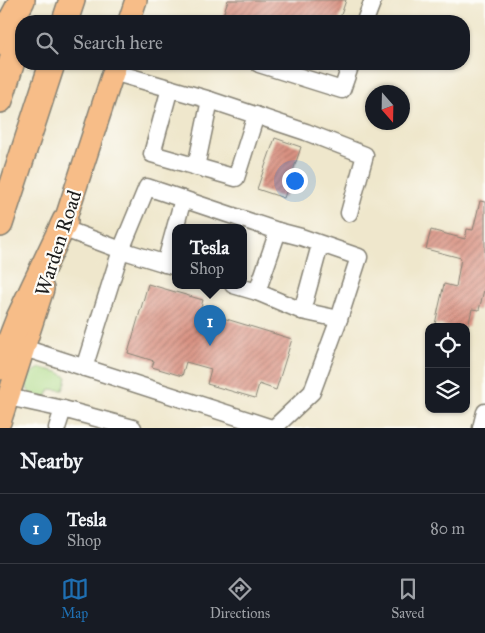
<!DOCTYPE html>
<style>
body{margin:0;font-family:"IM FELL Great Primer",serif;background:#242831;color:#f1f3f6}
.controls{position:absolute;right:15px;bottom:15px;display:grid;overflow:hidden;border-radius:10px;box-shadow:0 1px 4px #0004}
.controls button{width:45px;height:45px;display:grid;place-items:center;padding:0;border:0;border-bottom:1px solid #363941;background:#171b24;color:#f1f3f6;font:25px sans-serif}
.compass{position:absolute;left:365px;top:85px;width:45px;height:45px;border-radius:50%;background:#171b24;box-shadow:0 1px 4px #0004;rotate:160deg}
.you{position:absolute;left:294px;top:180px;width:18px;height:18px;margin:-12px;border:4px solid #fff;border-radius:50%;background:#1a73e8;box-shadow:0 0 0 8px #1a73e833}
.badge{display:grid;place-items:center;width:32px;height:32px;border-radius:50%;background:#1f6fb2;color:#fff;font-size:16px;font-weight:700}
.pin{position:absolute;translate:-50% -41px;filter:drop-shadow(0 1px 2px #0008)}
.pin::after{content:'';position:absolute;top:26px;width:18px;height:15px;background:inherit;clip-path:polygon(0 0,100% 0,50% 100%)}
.popup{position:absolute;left:172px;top:224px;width:75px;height:65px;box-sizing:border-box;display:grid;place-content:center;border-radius:10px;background:#171b24;filter:drop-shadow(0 1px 4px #0005);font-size:16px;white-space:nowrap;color:#9ea1a6}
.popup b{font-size:19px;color:#f1f3f6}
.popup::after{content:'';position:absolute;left:50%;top:100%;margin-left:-10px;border:10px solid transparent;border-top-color:#171b24}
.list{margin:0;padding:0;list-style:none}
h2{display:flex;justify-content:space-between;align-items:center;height:65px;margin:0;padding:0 20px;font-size:21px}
h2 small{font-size:16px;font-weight:400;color:#9ea1a6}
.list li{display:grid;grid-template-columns:32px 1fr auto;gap:15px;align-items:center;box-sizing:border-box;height:70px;padding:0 20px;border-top:1px solid #363941}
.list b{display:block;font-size:19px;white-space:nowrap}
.list p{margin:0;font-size:16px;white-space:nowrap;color:#9ea1a6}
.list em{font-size:16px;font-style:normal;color:#9ea1a6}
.icon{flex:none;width:28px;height:28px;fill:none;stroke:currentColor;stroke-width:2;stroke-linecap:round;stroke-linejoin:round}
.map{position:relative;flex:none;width:485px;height:428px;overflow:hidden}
.search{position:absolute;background:#171b24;box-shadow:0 1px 4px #0004;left:15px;right:15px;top:15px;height:55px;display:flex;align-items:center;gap:12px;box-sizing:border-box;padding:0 18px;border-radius:20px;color:#9ea1a6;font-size:19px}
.sheet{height:135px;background:#171b24}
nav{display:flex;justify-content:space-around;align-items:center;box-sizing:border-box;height:70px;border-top:1px solid #363941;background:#171b24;font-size:14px;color:#9ea1a6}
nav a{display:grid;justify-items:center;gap:2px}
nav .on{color:#1f6fb2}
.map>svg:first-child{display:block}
</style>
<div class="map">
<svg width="485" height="428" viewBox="0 0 485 428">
<defs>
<pattern id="building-hatch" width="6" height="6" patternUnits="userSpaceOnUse" patternTransform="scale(1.25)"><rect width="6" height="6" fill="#d99282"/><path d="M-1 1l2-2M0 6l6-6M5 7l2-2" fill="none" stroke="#af766a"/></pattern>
</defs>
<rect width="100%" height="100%" fill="#fdfcf7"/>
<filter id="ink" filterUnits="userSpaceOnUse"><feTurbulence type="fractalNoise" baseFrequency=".02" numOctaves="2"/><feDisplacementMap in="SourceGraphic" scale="10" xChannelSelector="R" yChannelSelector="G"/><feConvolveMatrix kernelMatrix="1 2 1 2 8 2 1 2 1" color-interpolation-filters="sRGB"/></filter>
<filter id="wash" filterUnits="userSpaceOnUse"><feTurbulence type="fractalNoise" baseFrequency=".0096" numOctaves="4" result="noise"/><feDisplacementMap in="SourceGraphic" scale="20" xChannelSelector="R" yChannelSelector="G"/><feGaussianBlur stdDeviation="1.12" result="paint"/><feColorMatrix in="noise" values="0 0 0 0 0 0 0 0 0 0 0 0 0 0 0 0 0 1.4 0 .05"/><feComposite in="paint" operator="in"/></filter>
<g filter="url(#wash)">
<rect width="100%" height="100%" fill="#efe7cc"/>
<path fill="#acd985" stroke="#647a50" d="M41 368 58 372 67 377 66 382 63 390 50 389 45 399 32 396C30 393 28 391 27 388 23 378 33 371 41 368Z"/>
<g id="blocks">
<g fill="url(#building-hatch)">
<path d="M228 0H346L339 21H221Z"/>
<path d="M275 138 301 147 284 198 257 189Z"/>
<path d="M480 201 485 202V286L479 310 472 309 468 327H450L435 324 444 284 456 287 461 258 426 249 431 230 465 239 467 229 473 230Z"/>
<path d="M148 284 203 300 200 311 292 339 276 390 259 384 255 398 207 384 211 369 186 362 182 376 152 367 154 361 128 353Z"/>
</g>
</g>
</g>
<g filter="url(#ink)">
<use href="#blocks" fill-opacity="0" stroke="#868274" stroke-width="1"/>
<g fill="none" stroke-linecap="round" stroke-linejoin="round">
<defs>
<g id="minor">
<path d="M365 21 373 0"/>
<path d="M259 64 342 90 351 64"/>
<path d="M113 72 210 100 306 132 365 155 349 213"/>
<path d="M170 88 152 154 236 178 256 115"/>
<path d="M196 167 210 100"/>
<path d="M62 228 121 250 176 267"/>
<path d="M165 264 183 199"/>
<path d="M257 292 302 311 339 319 359 257 301 237 278 231"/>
<path d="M302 311 320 245"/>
<path d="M24 348 272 428"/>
<path d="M84 368 121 250 147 187 278 231 257 292 233 285"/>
<path d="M8 397 63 409 133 428"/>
<path d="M57 428 63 409"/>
<path d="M274 428 312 392 339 319"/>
<path d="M481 428 485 412"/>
</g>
<g id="major">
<path d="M129 21 136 0"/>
<path d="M60 236 116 64"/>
<path d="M0 422 43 289"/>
</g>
<g id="highway">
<path d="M65 21 72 0"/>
<path d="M0 42 22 0"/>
<path d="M0 100 21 32"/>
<path d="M0 224 52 64"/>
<path d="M0 367 19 318 65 221"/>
</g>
</defs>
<use href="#minor" stroke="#868274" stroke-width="19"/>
<use href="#major" stroke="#868274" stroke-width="24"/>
<use href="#highway" stroke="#868274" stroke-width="28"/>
<use href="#minor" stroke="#fff" stroke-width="16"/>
<use href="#major" stroke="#f7bd88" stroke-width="21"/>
<use href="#highway" stroke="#f7bd88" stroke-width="25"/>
</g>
</g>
<g text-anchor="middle" stroke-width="4.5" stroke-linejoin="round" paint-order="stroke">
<g font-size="20" fill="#1c1c1c" stroke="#fdfcf7">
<text transform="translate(58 243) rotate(-72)" y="7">Warden Road</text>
</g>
</g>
</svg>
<div class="controls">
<button><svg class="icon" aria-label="locate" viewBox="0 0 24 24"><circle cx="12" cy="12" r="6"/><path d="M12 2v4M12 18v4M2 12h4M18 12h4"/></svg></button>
<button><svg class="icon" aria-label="layers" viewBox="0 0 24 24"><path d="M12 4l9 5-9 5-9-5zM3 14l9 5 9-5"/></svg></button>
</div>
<svg class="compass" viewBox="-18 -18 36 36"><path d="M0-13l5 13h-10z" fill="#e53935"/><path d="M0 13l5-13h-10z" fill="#9ea1a6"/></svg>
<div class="you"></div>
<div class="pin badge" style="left:210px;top:346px">1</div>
<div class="popup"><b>Tesla</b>Shop</div>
<div class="search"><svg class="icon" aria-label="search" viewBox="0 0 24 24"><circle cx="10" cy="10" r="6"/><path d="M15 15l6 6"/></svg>Search here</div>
</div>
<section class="sheet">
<h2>Nearby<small></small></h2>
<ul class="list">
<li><span class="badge">1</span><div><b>Tesla</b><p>Shop</p></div><em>80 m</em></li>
</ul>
</section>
<nav>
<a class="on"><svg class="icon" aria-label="map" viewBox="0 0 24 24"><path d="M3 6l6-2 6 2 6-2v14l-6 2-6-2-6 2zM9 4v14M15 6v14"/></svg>Map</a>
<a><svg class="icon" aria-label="directions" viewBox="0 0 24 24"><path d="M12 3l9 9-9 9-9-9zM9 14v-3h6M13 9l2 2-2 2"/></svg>Directions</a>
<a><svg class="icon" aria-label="saved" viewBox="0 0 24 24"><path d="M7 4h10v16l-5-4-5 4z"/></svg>Saved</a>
</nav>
